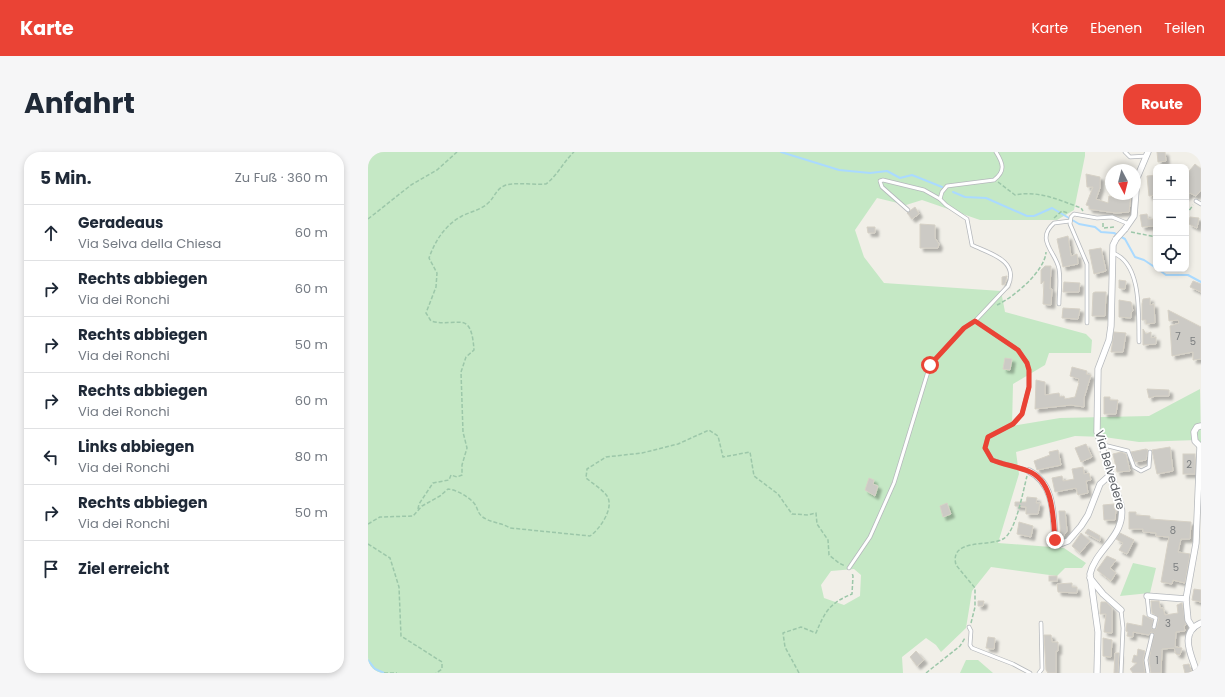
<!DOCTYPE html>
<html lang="de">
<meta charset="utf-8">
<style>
body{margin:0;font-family:Poppins,sans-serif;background:#f6f6f7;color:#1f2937}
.controls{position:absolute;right:12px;top:12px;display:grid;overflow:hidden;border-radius:8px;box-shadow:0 2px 6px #0003}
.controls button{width:36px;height:36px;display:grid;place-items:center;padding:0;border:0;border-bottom:1px solid #e0e1e3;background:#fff;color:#1f2937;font:20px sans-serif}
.compass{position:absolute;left:737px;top:12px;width:36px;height:36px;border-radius:50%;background:#fff;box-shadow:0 2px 6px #0003;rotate:173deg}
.stop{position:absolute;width:12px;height:12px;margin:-9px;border:3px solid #ea4335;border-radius:50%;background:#fff}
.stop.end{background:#ea4335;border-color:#fff;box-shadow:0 1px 4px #0008}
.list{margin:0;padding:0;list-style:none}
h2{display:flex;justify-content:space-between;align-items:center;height:52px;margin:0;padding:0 16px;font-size:17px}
h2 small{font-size:13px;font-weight:400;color:#747a83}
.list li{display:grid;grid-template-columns:26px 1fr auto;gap:12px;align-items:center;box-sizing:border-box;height:56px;padding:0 16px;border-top:1px solid #e0e1e3}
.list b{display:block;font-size:15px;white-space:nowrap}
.list p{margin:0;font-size:13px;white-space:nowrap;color:#747a83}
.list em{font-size:13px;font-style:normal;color:#747a83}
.icon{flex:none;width:22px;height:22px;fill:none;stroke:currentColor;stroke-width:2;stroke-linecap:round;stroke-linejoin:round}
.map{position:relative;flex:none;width:833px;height:521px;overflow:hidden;border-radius:16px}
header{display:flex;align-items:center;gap:24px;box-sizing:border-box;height:56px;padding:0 20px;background:#ea4335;color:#fff}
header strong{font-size:19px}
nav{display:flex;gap:22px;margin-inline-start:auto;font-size:14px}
.intro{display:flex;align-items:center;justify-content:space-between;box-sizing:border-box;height:96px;padding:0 24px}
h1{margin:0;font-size:28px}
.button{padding:10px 18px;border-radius:16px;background:#ea4335;color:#fff;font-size:14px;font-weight:700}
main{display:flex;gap:24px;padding:0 24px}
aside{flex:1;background:#fff;border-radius:16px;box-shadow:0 2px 6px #0003}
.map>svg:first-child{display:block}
</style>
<header>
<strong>Karte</strong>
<nav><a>Karte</a><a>Ebenen</a><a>Teilen</a></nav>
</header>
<div class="intro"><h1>Anfahrt</h1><a class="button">Route</a></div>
<main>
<aside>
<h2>5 Min.<small>Zu Fuß · 360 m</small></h2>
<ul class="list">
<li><svg class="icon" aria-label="ahead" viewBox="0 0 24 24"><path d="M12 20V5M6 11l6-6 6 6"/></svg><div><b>Geradeaus</b><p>Via Selva della Chiesa</p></div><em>60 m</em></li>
<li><svg class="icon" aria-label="right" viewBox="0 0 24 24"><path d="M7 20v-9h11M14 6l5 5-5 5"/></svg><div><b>Rechts abbiegen</b><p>Via dei Ronchi</p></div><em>60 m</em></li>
<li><svg class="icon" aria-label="right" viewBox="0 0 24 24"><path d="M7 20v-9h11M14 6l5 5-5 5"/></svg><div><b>Rechts abbiegen</b><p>Via dei Ronchi</p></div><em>50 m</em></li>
<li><svg class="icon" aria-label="right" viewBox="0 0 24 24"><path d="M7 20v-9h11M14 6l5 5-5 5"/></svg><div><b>Rechts abbiegen</b><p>Via dei Ronchi</p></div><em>60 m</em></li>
<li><svg class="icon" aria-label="left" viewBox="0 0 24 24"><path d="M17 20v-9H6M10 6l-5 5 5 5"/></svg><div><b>Links abbiegen</b><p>Via dei Ronchi</p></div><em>80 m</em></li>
<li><svg class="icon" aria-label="right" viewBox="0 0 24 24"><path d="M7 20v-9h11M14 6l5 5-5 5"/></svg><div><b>Rechts abbiegen</b><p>Via dei Ronchi</p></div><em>50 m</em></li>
<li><svg class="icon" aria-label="arrive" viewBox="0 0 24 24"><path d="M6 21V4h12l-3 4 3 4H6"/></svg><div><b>Ziel erreicht</b></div></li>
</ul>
</aside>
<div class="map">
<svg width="833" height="521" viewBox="0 0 833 521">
<defs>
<filter id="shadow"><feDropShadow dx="3.5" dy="3.5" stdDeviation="1" flood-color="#0004"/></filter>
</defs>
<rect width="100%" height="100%" fill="#f1efe8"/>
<g fill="#c5e8c5" fill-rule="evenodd">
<path d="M0 0H717V4L706 58 689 68H612L554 48 538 53 509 46 487 78 496 105 516 131 633 139 637 160 718 182 724 188 723 201H681L677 213 645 232 644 274 692 266 781 264 832 237 833 291 829 288 771 290 736 285 707 284 648 300 651 322 630 391 696 396 718 411 714 416H697L689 424 623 415 604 439 598 476 573 500 568 493 558 486 534 505 535 521H0ZM486 417 493 423 492 444 476 453 456 446 453 433 463 419Z"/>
<path d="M765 411 788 416 782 441 752 444Z"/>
<path d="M598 508H610L625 521H592Z"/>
</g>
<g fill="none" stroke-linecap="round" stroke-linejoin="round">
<g stroke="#aadaff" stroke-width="2">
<path d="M413 0 471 18 502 21 519 19 532 26 544 23 574 35"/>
<path d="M585 40 597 45 618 46 659 64H666L684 56 711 72 727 75 733 80 746 81 757 87 767 105 776 108 788 116"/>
<path d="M790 117 798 123H820L833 130"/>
<path d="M0 508 7 517 16 521"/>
</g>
</g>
<g fill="#cccac5" stroke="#d6d1c6" filter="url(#shadow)">
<path d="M789 0H797L798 9 790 10Z"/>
<path d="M827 12 833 17V38L828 44 822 41 818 45V23Z"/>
<path d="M718 22 732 25V36L728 47 740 51 741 44 757 48 756 42H763L761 60 748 61 721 57V54L718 53 725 35H719Z"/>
<path d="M788 23V43L781 44 779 24Z"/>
<path d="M547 55 551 62 544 67 539 61Z"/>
<path d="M779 62 780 67H785L786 74 774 75 772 63Z"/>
<path d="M822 65 831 66 829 76 821 72Z"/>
<path d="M552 72 567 73V86L571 92 570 96H552Z"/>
<path d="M499 75H507V81H500Z"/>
<path d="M700 84 703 104 709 102 710 112 695 115 689 87Z"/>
<path d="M733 96 738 119 726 122 721 98Z"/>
<path d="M677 114H683L682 137H684L683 153 675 152 676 129 673 132V118Z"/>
<path d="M639 124 637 132 634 133V125Z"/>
<path d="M751 128 758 129 757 137 751 136Z"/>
<path d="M825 129 833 132V140L822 135Z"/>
<path d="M696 130 712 131 711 140H695Z"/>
<path d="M727 140H738L737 164H724L725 141Z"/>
<path d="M782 146V153L786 152 787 171 778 172V168H774V152L775 147Z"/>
<path d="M751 148 763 150 765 159 763 161V166L751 165Z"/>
<path d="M695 156 712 157 710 167 694 166Z"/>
<path d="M800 158 833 175V207L825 208V200L804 204 802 174 811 171 810 168 801 169Z"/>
<path d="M775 177 778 182 783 180V186L788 185V192L775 193Z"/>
<path d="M746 180 758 181 755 200H743Z"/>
<path d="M637 206 644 207 642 218 635 217Z"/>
<path d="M704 215 719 219 718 222 723 223 716 246V255L703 253 667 257 668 228 677 230V243L691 241 692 245 696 244 697 247 707 245 711 231 710 230 711 227 702 224Z"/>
<path d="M779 237 801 238V244H788L781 246Z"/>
<path d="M736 245H742V248H750L748 262H736Z"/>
<path d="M718 292 724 305 713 310 707 296Z"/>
<path d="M802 295 805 319 789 322 784 298Z"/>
<path d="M778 297 780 298 778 308 767 310 763 300Z"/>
<path d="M690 298 693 313 669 318 666 309 682 303 681 300Z"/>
<path d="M753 300 758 302 762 319 749 320 745 302Z"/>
<rect x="815" y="302" width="12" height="20"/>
<path d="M715 315 716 322 721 321 723 328 718 329 720 341 710 343 708 336 687 340 684 326 694 324 695 329 706 327 704 317Z"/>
<path d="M501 326 506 328 505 332 510 334 507 344 497 338Z"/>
<path d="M659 345 669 346 668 351H672L670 362H658V355L647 354V350H658Z"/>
<path d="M579 351 583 362 575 365 572 354Z"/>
<path d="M746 352V357H748L747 368H736L735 353Z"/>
<path d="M691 359H697L699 379 693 387Z"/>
<path d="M761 360H768V363L782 364V367L823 370 822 387H813L810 400 822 402 817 431 805 428 804 432 793 430 801 385 788 384V381L775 380V377H761Z"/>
<path d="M651 370 665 374 663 385 649 382Z"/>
<path d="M720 377 732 384V389L717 381Z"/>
<path d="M713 381 722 389 712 401 704 394Z"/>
<path d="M752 381 766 388 759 402 751 398 755 391 748 387Z"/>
<path d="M739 404 748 408 742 416 748 421 743 429 729 418Z"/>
<rect x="681" y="424" width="8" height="5"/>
<path d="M704 431V435H709V441L690 440 689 432Z"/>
<path d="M826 437 833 438V450L824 448Z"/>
<path d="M610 449H616L615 454H610Z"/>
<path d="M783 449H791L792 456H795L797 463 810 461 809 453 814 451 818 473 816 474 817 479 808 480 807 495 814 496 812 503 808 502 806 496 794 497 793 521H783L781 508 786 481 783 480 781 483 765 480V485L759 484 760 480 758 479 759 471 774 474 775 463 785 468 784 477H788L791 466 784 461Z"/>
<path d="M733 450H738L744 456V481L736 480 738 462H732Z"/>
<path d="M676 483H683L684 490H690V499H688V521H680L678 518Z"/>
<path d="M620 485 627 486 626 497 618 496Z"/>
<path d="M735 486 744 488 743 505 735 504Z"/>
<path d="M770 497 777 499 775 508 777 521H765L762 517 769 511 764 510 766 503 769 504Z"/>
<path d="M548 499 556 508 549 514 542 505Z"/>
<path d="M747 501H751L750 521H746Z"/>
<path d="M821 512 824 521H817L815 513Z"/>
</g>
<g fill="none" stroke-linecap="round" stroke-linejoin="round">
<defs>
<g id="service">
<path d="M628 0C635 11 638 19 626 28L579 34 574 40 572 47 578 53 599 67 604 93C620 101 652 108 640 134L607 169 650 198 659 211 661 218V235L654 262 645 272 620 285 617 296 624 308 661 319"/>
<path d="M757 0 762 5 779 4"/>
<path d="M828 49 833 52"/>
<path d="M540 58 514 35 512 29 515 28 556 38 572 47"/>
<path d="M745 101C775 112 770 165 771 190"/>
<path d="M691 152C691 140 693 128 691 117 688 100 667 88 686 71L702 69"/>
<path d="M719 171V112L702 72 703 65 706 62 729 66 744 65 761 72"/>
<path d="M732 292 760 299 766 315 773 319 781 315 782 300"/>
<path d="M481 416 502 385 526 331 562 213 596 176 607 169"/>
<path d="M779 444 781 463 788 466 786 475"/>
<path d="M601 475 603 479 602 493 604 496 645 512 662 521"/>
<path d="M671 521 674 517 673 471"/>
<path d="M753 521 755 476 753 458"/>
<path d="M780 521 778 508 784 483"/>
</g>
<g id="minor">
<path d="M757 77 766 64 769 26 780 0"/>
<path d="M833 274 829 275 826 280 827 289 833 295"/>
<path d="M661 319C687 332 685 363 687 388L692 392 700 389 713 374 720 363 732 332 742 323"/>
<path d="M722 426 735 442 753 458"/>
<path d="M779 444 818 447 820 468 825 476"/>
<path d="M818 447 828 391 832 295"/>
<path d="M729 521 730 480 722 422C728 396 759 384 753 353L729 280 730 217 741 188 743 174 745 93 748 87"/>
<path d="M829 521C824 504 810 481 833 471"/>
</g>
</defs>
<use href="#service" stroke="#b5b8bc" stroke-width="4.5"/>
<use href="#minor" stroke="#b5b8bc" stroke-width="7"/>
<g stroke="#9cc7a9" stroke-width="1.5" stroke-dasharray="4 2" stroke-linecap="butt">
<path d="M630 30 647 43C670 38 691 48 713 56L715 59"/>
<path d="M818 63 825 53"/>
<path d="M686 66 694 59 700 61"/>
<path d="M0 67 43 33 69 18 89 0"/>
<path d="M735 71V76L747 75"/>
<path d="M763 80 788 85"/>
<path d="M629 153C646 145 677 119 678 100"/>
<path d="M50 357 51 352 65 331 81 328 83 323 89 325 94 323V313L99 296 95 280 93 220 98 205 106 198C103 156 90 176 63 169L58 161 68 135 69 121 61 106C67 89 77 73 94 64 102 60 112 58 119 52 127 46 127 37 138 33 151 30 165 33 178 32 190 23 195 10 206 0"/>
<path d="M0 372 12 365 45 364 54 354 72 344 80 337C89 338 99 344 105 350 111 356 108 362 118 367 126 371 134 371 142 376L222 384C231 378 247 356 239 344 234 337 224 331 218 326L219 317 238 305 274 301 310 292 341 278 350 284 355 305 382 300 386 324 410 342 424 362 440 363 448 361 449 372 460 388 461 403 471 411 477 414"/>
<path d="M0 392 22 406 31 435 33 484 74 510V517L68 521"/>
<path d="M603 471 607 455V436L588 413C581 386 621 395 635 387 648 380 655 339 659 324"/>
<path d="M16 521H29"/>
<path d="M431 521 417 495 415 481 433 475 448 481C457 459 462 451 484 442L485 424 484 421"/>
<path d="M558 521 592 494 597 486"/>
</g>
<use href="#service" stroke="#fff" stroke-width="3"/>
<use href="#minor" stroke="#fff" stroke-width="5.5"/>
<defs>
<path id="minor-bridge" d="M748 87 757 77"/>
</defs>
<use href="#minor-bridge" stroke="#b5b8bc" stroke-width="7" stroke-linecap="butt"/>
<use href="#minor-bridge" stroke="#fff" stroke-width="5.5"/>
</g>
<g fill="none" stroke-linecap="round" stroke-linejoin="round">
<path stroke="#ea4335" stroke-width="5" d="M562 213 596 176 607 169 650 198 659 211 661 218V235L654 262 645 272 620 285 617 296 624 308C636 313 648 314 660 319 686 329 685 365 687 388"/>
</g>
<g text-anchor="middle" stroke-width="3.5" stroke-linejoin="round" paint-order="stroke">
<g font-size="10" fill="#7a7d7f">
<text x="810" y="188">7</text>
<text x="825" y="193">5</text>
<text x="821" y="316">2</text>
<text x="805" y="382">8</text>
<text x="808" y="419">5</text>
<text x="800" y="475">3</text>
<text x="789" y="512">1</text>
</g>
<g font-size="12" fill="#5f6368" stroke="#fff">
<text transform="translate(742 318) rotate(74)" y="4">Via Belvedere</text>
</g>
</g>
</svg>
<div class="controls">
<button>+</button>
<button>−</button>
<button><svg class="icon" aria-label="locate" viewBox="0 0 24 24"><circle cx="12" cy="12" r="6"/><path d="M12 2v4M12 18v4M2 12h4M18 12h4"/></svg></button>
</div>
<svg class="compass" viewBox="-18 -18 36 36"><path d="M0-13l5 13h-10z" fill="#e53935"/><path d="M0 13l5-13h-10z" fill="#747a83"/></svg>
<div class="stop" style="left:562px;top:213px"></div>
<div class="stop end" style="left:687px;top:388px"></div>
</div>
</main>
